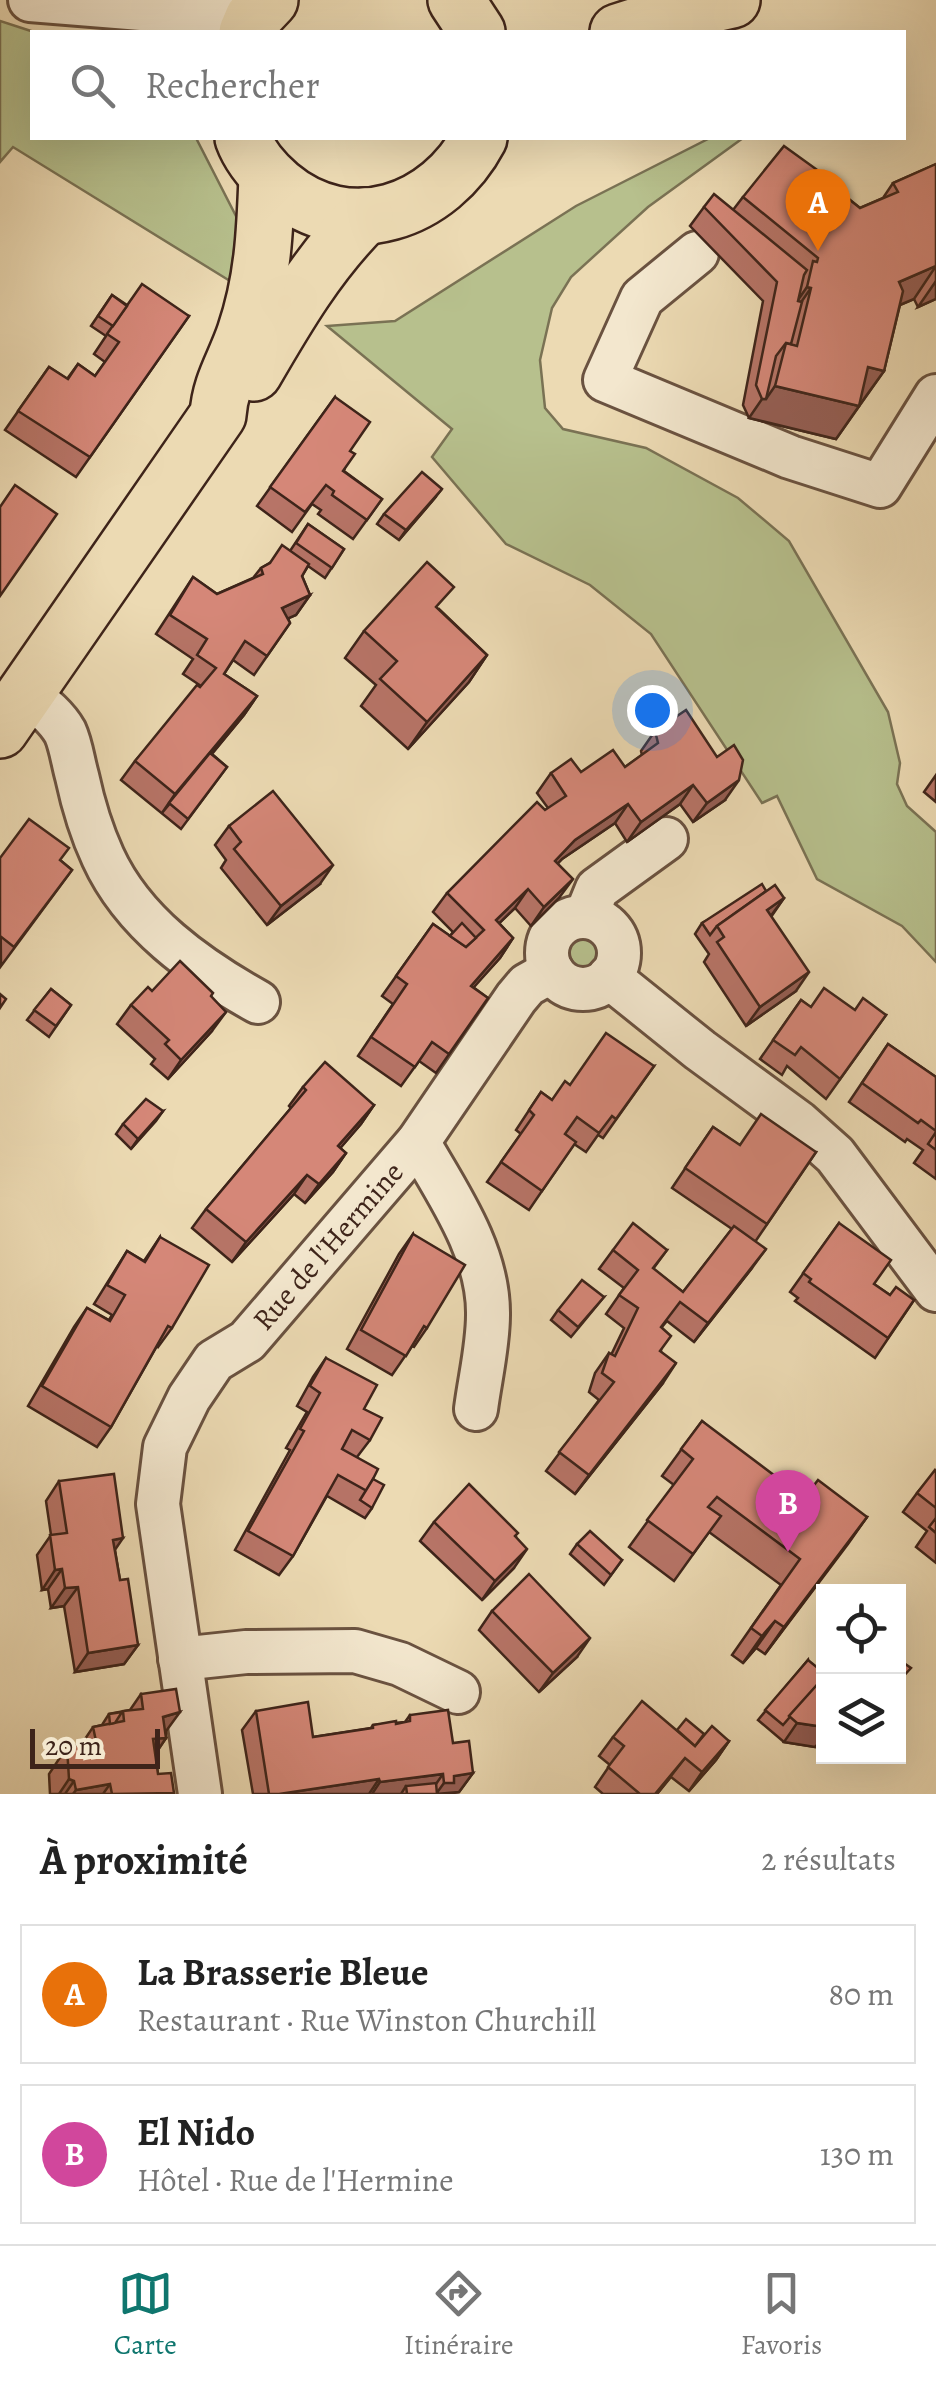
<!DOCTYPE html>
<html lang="fr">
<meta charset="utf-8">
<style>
body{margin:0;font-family:Alegreya,serif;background:#f6f6f6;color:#222}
.controls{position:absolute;right:30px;bottom:30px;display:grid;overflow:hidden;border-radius:0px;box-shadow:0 10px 40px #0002}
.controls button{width:90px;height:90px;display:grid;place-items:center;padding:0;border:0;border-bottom:2px solid #e0e0e0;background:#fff;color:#222;font:50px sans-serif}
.scale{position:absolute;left:30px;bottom:25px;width:130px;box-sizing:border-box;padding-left:10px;border:5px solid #3e241a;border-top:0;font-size:28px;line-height:35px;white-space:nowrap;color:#3e241a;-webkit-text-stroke:8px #f3e7ce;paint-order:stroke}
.you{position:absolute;left:652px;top:710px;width:35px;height:35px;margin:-25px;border:8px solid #fff;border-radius:50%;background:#1a73e8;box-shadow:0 0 0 15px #1a73e833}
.badge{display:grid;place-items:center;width:65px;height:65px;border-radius:50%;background:#0f766e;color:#fff;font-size:32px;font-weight:700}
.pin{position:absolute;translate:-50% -82px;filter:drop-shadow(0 2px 5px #0008)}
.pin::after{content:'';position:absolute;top:52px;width:35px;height:30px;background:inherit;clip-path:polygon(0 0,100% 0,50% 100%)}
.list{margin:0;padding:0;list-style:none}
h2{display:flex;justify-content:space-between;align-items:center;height:130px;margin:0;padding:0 40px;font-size:42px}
h2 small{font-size:32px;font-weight:400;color:#767676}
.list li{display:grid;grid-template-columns:65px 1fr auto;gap:30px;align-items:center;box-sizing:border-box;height:140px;margin:0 20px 20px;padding:0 20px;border:2px solid #e0e0e0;border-radius:0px}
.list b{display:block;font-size:38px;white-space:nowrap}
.list p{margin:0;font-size:32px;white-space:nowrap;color:#767676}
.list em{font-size:32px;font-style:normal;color:#767676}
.icon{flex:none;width:55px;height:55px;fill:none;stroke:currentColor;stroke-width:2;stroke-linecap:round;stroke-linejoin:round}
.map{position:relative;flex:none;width:936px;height:1794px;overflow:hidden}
.search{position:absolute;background:#fff;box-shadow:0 10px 40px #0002;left:30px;right:30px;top:30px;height:110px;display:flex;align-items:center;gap:25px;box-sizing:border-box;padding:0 35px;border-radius:0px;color:#767676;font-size:38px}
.sheet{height:450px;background:#fff}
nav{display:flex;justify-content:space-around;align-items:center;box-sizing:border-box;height:140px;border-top:2px solid #e0e0e0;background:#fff;font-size:28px;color:#767676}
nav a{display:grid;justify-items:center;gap:5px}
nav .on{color:#0f766e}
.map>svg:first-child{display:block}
</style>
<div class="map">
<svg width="936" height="1794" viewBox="0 0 936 1794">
<rect width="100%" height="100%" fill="#ecdab3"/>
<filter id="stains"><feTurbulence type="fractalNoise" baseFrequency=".002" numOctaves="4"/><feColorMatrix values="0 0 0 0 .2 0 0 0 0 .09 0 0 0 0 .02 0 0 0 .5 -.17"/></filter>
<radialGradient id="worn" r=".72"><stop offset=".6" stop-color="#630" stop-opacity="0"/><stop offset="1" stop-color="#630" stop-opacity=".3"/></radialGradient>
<g fill="#b7c08d" stroke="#7a7254" stroke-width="2.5">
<path d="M0 21 34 32 32 138H196L238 220 230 281 13 147 0 162Z"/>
<path d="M710 138H743L648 207 571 277 552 308 540 360 545 408 563 429 646 448 738 498 789 541 888 712 900 763 897 784 907 806 936 832V962L902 926 817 879 777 796 762 803 651 634 590 585 506 544 432 457 452 429 327 326 395 321 576 206Z"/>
<circle cx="583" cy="952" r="24"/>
</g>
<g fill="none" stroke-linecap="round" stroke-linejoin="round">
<defs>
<g id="minor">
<path d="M30 0 253 18"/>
<path d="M697 253 642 298 605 380 790 457 880 486 936 396"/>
<path d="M27 694C41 705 56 716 65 732 71 745 73 762 77 776 83 804 91 831 103 857 133 923 197 968 258 1002"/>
<path d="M586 916 597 889 666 839"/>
<circle cx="583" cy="953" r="36"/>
<path d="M609 977 700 1050 798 1122 835 1155 936 1290"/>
<path d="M418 1142C448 1194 489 1252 488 1315 488 1346 480 1378 476 1409"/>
<path d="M180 1659 246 1652 355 1651 400 1664 458 1692"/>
<path d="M200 1794 158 1504 165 1447 189 1398 214 1361 247 1341 418 1142 516 998 527 985 552 971"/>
</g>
<g id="major">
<path d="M456 0 477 32"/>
<path d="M247 32 253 18 270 0"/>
<path d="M618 32 683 11 732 0"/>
<path d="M243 138C250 157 264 173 279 186 349 245 440 212 479 138"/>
<path d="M254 373C287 316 318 263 365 216"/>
<path d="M0 730 218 415C220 383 235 363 245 333 263 280 265 232 267 176"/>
</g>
</defs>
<use href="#minor" stroke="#6a5240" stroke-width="48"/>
<use href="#major" stroke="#3e241a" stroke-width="60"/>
<use href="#minor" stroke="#f3e7ce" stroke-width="42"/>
<use href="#major" stroke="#ecdab3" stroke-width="55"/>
</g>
<g fill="#b77467" stroke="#3e241a" stroke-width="2.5">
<path d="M936 164V299L918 307 914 299 900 305 884 371 836 439 749 418 743 405 763 301 690 226 704 207 733 210 743 197 825 180 860 208 883 198 893 183Z"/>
<path d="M112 295 127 305 189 316 76 477 5 430 49 367 67 379 78 364 95 376 105 362 94 354 106 336 91 326Z"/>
<path d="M335 397 350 451 344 471 382 499 353 539 318 514 321 510 312 504 292 532 257 506Z"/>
<path d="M434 499 399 540 377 524 384 514Z"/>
<path d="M308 524 344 549 325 578 308 566 302 576 310 595 296 615 288 618 290 623 254 675 233 660 224 674 257 696 244 715 212 754 227 767 181 829 121 780 135 761 201 686 183 674 193 659 156 634 193 577 217 594 253 578 261 568 290 551Z"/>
<path d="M439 609 487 655 469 682 408 749 361 706 376 685 345 658 364 631Z"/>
<path d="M655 731 725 800 693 822 680 804 627 842 615 823 562 859 558 863 559 898 531 926 515 908 499 923 513 938 500 958 473 987 488 998 436 1073 419 1061 401 1086 358 1056 393 1004 382 996 433 924 450 936 453 932 433 912 447 893 548 808 537 793 551 773 581 772 625 767 642 755 641 751Z"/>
<path d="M936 775V802L924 792Z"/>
<path d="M229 826 320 884 267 925 221 868 226 860 215 845Z"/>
<path d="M0 858 60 860 72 870 1 966Z"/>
<path d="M766 891 784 898 771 917 796 991 746 1026 704 962 709 954 695 934 702 923Z"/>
<path d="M51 989 71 1005 49 1037 27 1020Z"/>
<path d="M152 991 211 996 212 1031 168 1079 151 1064 155 1059 117 1024 131 1005Z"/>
<path d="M801 1000 810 1007 855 1010 886 1015 826 1099 787 1066 782 1075 760 1059Z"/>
<path d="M888 1044 936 1077V1179L914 1163 923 1150 907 1139 905 1142 849 1102Z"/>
<path d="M654 1066 603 1138 598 1135 586 1152 574 1144 529 1210 487 1182 521 1134 516 1130 541 1092 552 1100 570 1085Z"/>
<path d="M303 1087 374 1105 361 1124 340 1148 346 1153 333 1172 305 1203 294 1194 232 1262 192 1228 206 1209 291 1108 289 1106Z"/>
<path d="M163 1111 131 1149 116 1134 123 1124Z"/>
<path d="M713 1127 739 1145 816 1152 755 1242 752 1268 694 1342 667 1321 662 1327 661 1351 663 1383 575 1494 546 1471 599 1400 589 1392 595 1373 609 1353 611 1355 624 1328 606 1314 624 1288 599 1269 613 1250H667L653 1269 683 1292 732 1229 672 1188Z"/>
<path d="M839 1223 874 1284 890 1295 914 1300 875 1358 795 1301 798 1298 790 1292Z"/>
<path d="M413 1234 427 1328 414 1347 412 1346 392 1375 347 1349 399 1254Z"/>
<path d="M160 1237 172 1328 158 1347 157 1346 111 1427 97 1447 28 1406 74 1327 87 1308 109 1320 112 1315 94 1304 127 1251 144 1261Z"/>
<path d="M604 1297 571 1337 551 1320 558 1310Z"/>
<path d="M326 1358 364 1409 370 1440 357 1457 373 1479 372 1508 365 1518 327 1496 293 1556 279 1575 235 1550 290 1450 286 1448 307 1412 297 1406 313 1377Z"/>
<path d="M702 1421 798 1506 867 1517 765 1654 756 1648 743 1663 732 1655 781 1585 709 1532 674 1581 629 1547 674 1485 662 1476Z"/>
<path d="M936 1471V1563L916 1547 927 1531 903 1512 917 1493Z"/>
<path d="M59 1481 115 1550 120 1580 138 1645 124 1664 75 1672 64 1606 51 1608 48 1589 42 1590 37 1555 51 1535 46 1501Z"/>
<path d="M434 1522 516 1537 514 1568 482 1600 420 1541Z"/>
<path d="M577 1544 622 1560 604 1585 570 1554Z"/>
<path d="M492 1611 577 1657 539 1692 479 1630Z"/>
<path d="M808 1660 815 1747 784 1742 758 1720Z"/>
<path d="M141 1694 166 1732V1738L155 1754 158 1774 173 1794H50L49 1774 67 1747 81 1745 93 1727 102 1725 109 1714 130 1710Z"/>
<path d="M256 1711 313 1737 371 1728 373 1725 405 1722 410 1715 453 1743 473 1773 459 1792 448 1794H253L242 1730Z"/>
<path d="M677 1730 704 1734 729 1741 716 1760 689 1791 671 1777 657 1794H603L595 1787 610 1765 599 1756 613 1737Z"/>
</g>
<g fill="#955e54" stroke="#3e241a" stroke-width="2.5">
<path d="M936 266 914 299 876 315 899 282Z"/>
<path d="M936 281V299L918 307Z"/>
<path d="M807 287 811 288 788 321 784 320Z"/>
<path d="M868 367 884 371 861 403 845 400Z"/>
<path d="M775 386 859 406 836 439 749 418 762 399H766Z"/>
<path d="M442 489 434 499 399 540 406 530Z"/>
<path d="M310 595 296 615 269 627 282 608Z"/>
<path d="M487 655 469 682 408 749 427 722Z"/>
<path d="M257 696 244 715 162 813 175 794Z"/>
<path d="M739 780 725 800 693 822 707 803Z"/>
<path d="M693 785 680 804 627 842 641 822Z"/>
<path d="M628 804 615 823 562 859 542 880 555 861 575 840Z"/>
<path d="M333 865 320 884 267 925 281 906Z"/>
<path d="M573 879 559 898 531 926 544 907Z"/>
<path d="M528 889 515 908 483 939 496 920Z"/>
<path d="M784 898 770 917 767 910Z"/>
<path d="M513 938 500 958 458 1005 471 986Z"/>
<path d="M809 972 796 991 746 1026 760 1007Z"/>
<path d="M226 1012 212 1031 168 1079 181 1060Z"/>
<path d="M374 1105 361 1124 325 1166 338 1146Z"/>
<path d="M163 1111 156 1121 131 1149 138 1139Z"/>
<path d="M346 1153 333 1172 305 1203 319 1184Z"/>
<path d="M307 1175 294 1194 232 1262 246 1242Z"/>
<path d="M766 1249 752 1268 694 1342 708 1323Z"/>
<path d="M676 1363 663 1383 575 1494 589 1475Z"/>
<path d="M867 1517 848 1544 765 1654 784 1627Z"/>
<path d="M123 1538 110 1557 113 1540Z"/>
<path d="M527 1549 514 1568 482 1600 495 1581Z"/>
<path d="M62 1569 48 1589 42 1590 55 1570Z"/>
<path d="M78 1587 64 1606 51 1608 65 1588Z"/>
<path d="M775 1621 756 1648 743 1663 762 1636Z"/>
<path d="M590 1638 577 1657 539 1692 553 1673Z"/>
<path d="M138 1645 124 1664 75 1672 88 1653Z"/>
<path d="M180 1712 161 1738H166L148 1765 151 1742 163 1717Z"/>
<path d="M797 1723 824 1727V1738L815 1747 784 1742Z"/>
<path d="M729 1741 716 1760 689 1791 702 1772Z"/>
<path d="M685 1758 657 1794H655Z"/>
<path d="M473 1773 459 1792 436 1794 444 1783 454 1776Z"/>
<path d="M443 1774 429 1794 406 1786 401 1794H372L380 1782Z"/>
<path d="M69 1779 74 1781 65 1794H59Z"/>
<path d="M379 1779 369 1794H279Z"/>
<path d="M110 1784 103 1794H73L76 1790Z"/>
</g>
<g fill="#d58778" stroke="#3e241a" stroke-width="2.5">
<path d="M784 146 827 177 825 180 860 208 898 192 893 183 936 164V266L899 282 903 291 884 371 868 367 859 406 775 386 786 343 797 346 811 288 807 287 813 261 817 262 818 258 743 197Z"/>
<path d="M714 194 807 270 804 275 798 301 802 302 791 344 786 343 776 356 766 399H762L756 385 777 282 704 207Z"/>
<path d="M142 284 189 316 90 457 18 411 49 367 68 379 78 364 95 376 119 342 107 334Z"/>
<path d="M112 295 127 306 113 326 98 316Z"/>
<path d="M335 397 370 422 350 451 355 454 343 471 382 499 367 520 332 495 334 491 326 485 305 512 270 487Z"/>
<path d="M422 472 442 489 406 530 384 514Z"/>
<path d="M15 485 57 514 0 596V507Z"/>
<path d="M308 524 344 549 332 568 296 543Z"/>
<path d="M282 545 309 564 302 576 310 595 282 608 290 623 267 656 245 641 224 674 257 696 175 794 135 761 197 685 200 687 216 668 197 655 207 639 170 615 193 577 217 594 263 574 261 568 270 563Z"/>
<path d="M427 562 454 587 436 607 487 655 427 722 380 679 397 661 364 631Z"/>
<path d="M686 710 717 757 734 745 743 760 739 780 707 803 693 785 641 822 628 804 575 840 555 861 573 879 544 907 528 889 496 920 513 938 471 986 488 998 449 1054 432 1042 415 1067 371 1037 407 984 396 976 433 924 466 947 484 930 447 893 537 802 545 810 566 796 551 773 571 759 581 772 613 750 625 767 658 743 655 731Z"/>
<path d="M210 753 227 767 188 819 169 803Z"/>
<path d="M273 791 333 865 281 906 234 849 241 842 229 826Z"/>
<path d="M29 819 69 848 60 860 72 870 14 947 0 936V858Z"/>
<path d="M762 884 766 891 717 926 710 935 702 923Z"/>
<path d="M775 885 784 898 767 910 809 972 760 1007 717 942 724 937 717 926Z"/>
<path d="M462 923 476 938 466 947 450 936Z"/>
<path d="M180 961 213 993 211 996 226 1012 181 1060 165 1044 169 1040 131 1005 148 987 152 991Z"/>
<path d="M824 988 855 1010 863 998 886 1015 840 1079 801 1047 795 1055 773 1040 801 1000 811 1007Z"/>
<path d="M51 989 71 1005 56 1026 34 1010Z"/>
<path d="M0 994 6 999 0 1008Z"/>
<path d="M606 1033 654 1066 616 1119 612 1116 599 1133 577 1117 565 1134 576 1142 542 1191 501 1162 534 1115 529 1110 541 1092 552 1100 565 1081 570 1085Z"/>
<path d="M888 1044 936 1077V1131L921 1120 918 1123 862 1083Z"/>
<path d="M325 1062 374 1105 338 1146 346 1153 319 1184 307 1175 246 1242 206 1209 306 1090 303 1087Z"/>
<path d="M146 1099 163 1111 138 1139 123 1124Z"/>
<path d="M761 1114 816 1152 767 1224 685 1168 713 1127 740 1145Z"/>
<path d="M936 1132V1150L928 1144Z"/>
<path d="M633 1223 667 1250 653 1268 683 1292 734 1226 766 1249 708 1323 680 1302 661 1327 671 1336 660 1351 676 1363 589 1475 559 1452 614 1382 602 1373 609 1353 615 1356 638 1308 619 1295 638 1270 613 1250Z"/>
<path d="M839 1223 891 1260 874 1284 890 1295 896 1287 914 1300 888 1338 809 1282 811 1279 803 1273Z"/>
<path d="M413 1234 465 1265 427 1328 424 1326 406 1356 361 1330Z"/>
<path d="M160 1237 209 1265 172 1328 168 1326 111 1427 42 1386 87 1308 110 1321 125 1295 107 1285 127 1251 145 1262Z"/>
<path d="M582 1280 604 1297 578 1327 558 1310Z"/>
<path d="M326 1358 377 1385 364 1409 382 1418 370 1440 352 1430 342 1449 378 1469 367 1491 338 1475 293 1556 248 1531 304 1431 300 1429 320 1393 310 1386Z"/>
<path d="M702 1421 795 1491 789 1499 798 1506 818 1480 867 1517 784 1627 775 1621 762 1636 751 1628 800 1559 717 1497 708 1507 721 1516 693 1554 647 1520 693 1459 681 1449Z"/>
<path d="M935 1470 936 1471V1508L917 1493Z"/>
<path d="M114 1474 123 1538 113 1540 120 1580 128 1579 138 1645 88 1653 78 1587 65 1588 62 1569 55 1570 50 1535 67 1533 59 1481Z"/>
<path d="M373 1479 384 1485 372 1508 360 1500Z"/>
<path d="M469 1484 518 1533 515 1536 527 1549 495 1581 434 1522Z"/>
<path d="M936 1518V1533L929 1527Z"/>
<path d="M590 1531 622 1560 611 1575 577 1544Z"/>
<path d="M529 1574 590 1638 553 1673 492 1611Z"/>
<path d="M898 1659 911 1668 898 1682Z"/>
<path d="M808 1660 824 1673V1677L783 1725 765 1710Z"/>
<path d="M824 1677V1727L797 1723 789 1716Z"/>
<path d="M176 1689 180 1712 163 1717 166 1738 153 1739 158 1774 171 1773 174 1793 112 1794 110 1784 76 1790 74 1781 69 1779 67 1747 96 1741 93 1727 124 1721 123 1711 143 1709 141 1694Z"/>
<path d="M642 1701 695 1746 712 1726 729 1741 702 1772 685 1758 655 1794H640L608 1767 624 1746 613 1737Z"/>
<path d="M308 1702 313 1737 373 1728V1725L396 1721V1724L410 1721V1715L448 1710 453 1743 469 1741 473 1773 454 1776V1783H444L443 1774 380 1782 379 1779 279 1794H269L256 1711Z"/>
<path d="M122 1712 115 1723 110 1724 109 1714Z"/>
<path d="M686 1719 704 1734 695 1746 677 1730Z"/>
<path d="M436 1783 437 1794H407L406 1786Z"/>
</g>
<g text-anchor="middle" stroke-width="8" stroke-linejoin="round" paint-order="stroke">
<g font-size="30" fill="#3e241a" stroke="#f3e7ce">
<text transform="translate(328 1246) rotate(-49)" y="10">Rue de l'Hermine</text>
</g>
</g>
<rect width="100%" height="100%" filter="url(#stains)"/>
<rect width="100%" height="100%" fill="url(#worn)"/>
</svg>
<div class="controls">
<button><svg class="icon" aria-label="locate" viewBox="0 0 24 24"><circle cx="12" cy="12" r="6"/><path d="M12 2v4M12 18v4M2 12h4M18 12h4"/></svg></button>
<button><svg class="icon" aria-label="layers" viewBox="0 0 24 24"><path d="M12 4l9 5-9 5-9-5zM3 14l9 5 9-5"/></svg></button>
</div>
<div class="scale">20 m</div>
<div class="you"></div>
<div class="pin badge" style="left:818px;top:251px;background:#e8710a">A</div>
<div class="pin badge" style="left:788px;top:1552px;background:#d1479c">B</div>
<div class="search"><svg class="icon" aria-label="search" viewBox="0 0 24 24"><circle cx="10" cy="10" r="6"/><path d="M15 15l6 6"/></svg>Rechercher</div>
</div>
<section class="sheet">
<h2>À proximité<small>2 résultats</small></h2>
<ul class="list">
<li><span class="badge" style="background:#e8710a">A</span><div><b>La Brasserie Bleue</b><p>Restaurant · Rue Winston Churchill</p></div><em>80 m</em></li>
<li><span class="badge" style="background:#d1479c">B</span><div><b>El Nido</b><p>Hôtel · Rue de l'Hermine</p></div><em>130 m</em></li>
</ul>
</section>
<nav>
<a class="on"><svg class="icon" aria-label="map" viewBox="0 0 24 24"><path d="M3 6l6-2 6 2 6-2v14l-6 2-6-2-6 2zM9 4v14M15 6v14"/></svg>Carte</a>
<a><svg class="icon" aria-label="directions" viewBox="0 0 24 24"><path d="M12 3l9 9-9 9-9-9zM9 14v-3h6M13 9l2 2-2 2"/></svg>Itinéraire</a>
<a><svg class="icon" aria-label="saved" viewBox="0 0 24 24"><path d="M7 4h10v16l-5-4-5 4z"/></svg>Favoris</a>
</nav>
